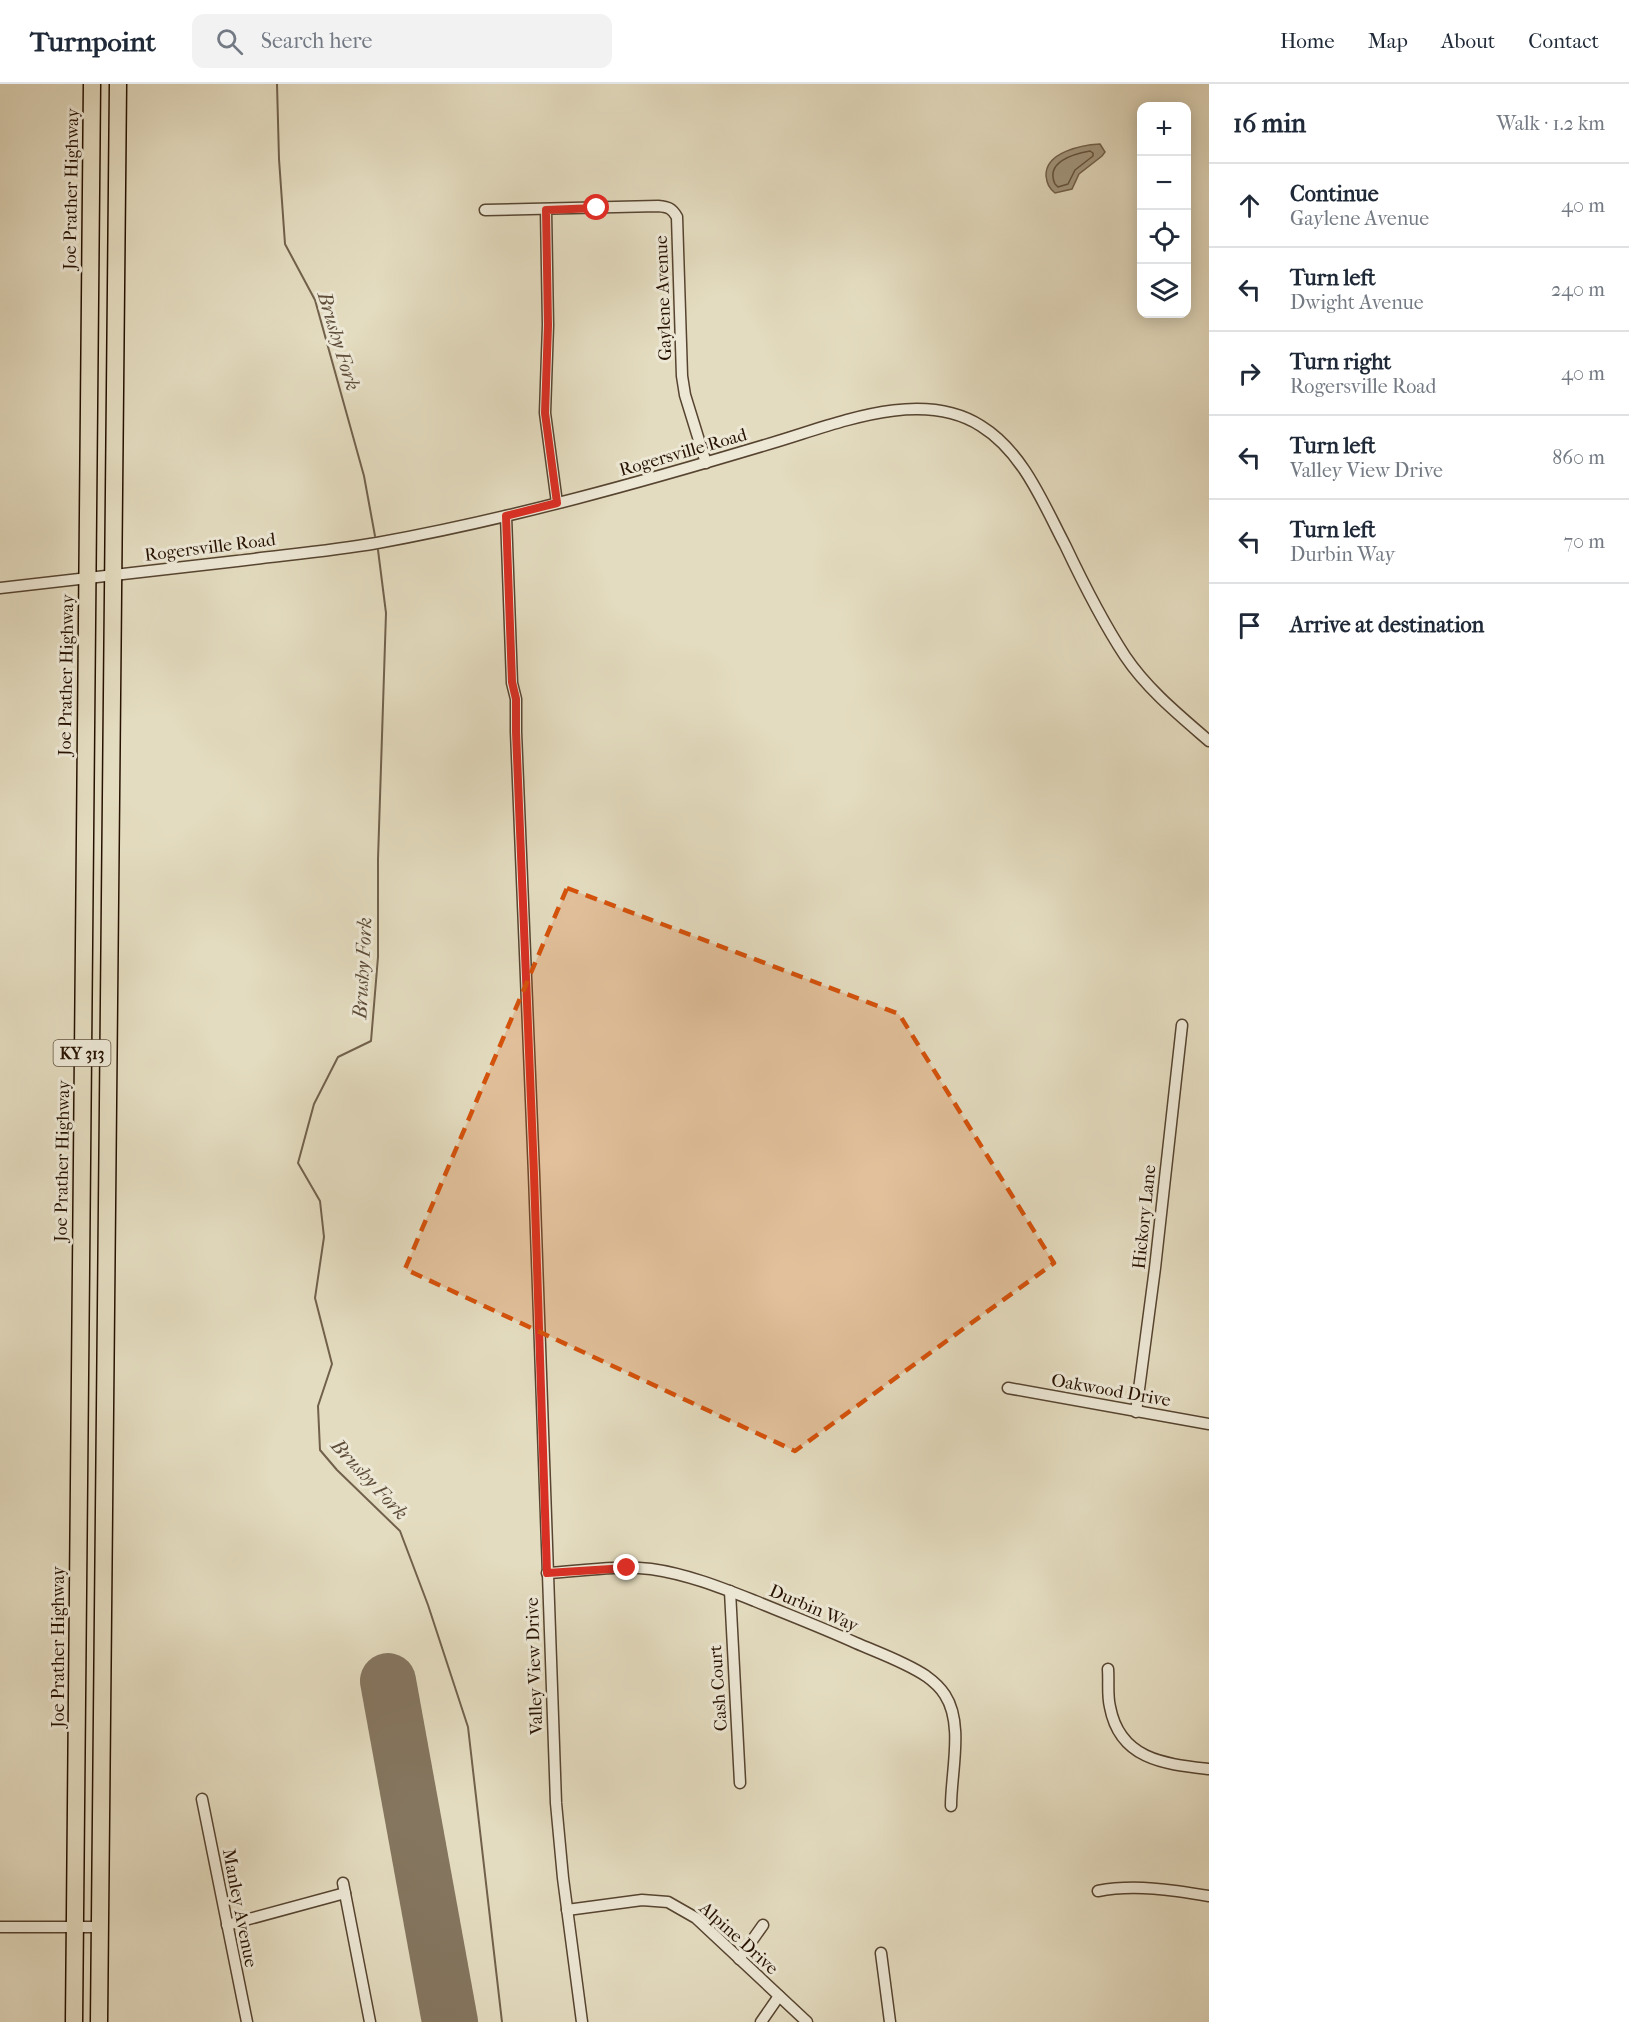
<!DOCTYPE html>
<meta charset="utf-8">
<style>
body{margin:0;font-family:"IM FELL French Canon",serif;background:#f2f2f3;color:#1f2937}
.controls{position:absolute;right:18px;top:18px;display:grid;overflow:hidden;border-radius:12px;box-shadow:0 3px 15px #0003}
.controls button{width:54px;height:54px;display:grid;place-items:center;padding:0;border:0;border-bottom:2px solid #e0e1e3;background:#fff;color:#1f2937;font:30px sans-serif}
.stop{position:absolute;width:18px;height:18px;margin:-14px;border:4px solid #d93025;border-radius:50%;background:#fff}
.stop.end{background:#d93025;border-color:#fff;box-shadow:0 2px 6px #0008}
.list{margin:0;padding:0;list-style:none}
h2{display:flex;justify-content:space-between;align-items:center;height:78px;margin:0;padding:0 24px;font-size:26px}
h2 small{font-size:20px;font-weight:400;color:#747a83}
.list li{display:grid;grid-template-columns:39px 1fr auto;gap:18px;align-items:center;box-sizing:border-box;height:84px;padding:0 24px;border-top:2px solid #e0e1e3}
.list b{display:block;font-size:22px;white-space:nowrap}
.list p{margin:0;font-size:20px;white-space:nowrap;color:#747a83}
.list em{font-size:20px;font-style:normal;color:#747a83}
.icon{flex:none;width:33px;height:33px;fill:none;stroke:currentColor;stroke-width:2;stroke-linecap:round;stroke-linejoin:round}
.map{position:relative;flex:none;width:1209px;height:1938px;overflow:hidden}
header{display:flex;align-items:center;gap:36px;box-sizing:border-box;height:84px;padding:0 30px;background:#fff;border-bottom:2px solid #e0e1e3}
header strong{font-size:28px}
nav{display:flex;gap:33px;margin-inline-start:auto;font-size:21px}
.search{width:420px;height:54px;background:#f2f2f3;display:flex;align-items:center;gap:15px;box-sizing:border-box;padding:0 21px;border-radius:12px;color:#747a83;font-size:22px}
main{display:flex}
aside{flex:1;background:#fff}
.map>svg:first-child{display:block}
</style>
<header>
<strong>Turnpoint</strong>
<div class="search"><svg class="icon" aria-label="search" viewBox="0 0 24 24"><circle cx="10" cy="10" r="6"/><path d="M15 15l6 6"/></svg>Search here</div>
<nav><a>Home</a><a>Map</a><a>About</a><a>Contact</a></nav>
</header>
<main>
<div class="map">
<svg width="1209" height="1938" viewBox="0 0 1209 1938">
<rect width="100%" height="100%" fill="#e4dcc0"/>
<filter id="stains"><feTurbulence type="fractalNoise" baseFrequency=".00333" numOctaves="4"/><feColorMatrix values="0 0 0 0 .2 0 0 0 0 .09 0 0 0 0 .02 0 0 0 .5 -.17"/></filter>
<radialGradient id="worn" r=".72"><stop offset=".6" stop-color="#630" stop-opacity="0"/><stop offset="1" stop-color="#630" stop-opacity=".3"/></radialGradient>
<path fill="#a3977f" stroke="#71614c" stroke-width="1.5" d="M1100 60 1105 68 1102 72 1079 90 1072 105 1055 109C1049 104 1047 100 1046 92 1045 68 1082 61 1100 60Z"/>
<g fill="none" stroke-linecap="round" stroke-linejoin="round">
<path stroke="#645440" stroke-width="1.5" d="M1090 67 1093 69V72L1075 86 1068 100 1058 103 1055 100C1045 78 1073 70 1090 67Z"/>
<g stroke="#71614c" stroke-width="2">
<path d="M277 0 279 75 285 160 315 216 364 392 375 452"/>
<path d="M378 466 386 529 378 775V873L371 957 338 973 314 1020 298 1079 320 1117 324 1153 315 1214 332 1280 318 1322 320 1366 337 1386 400 1447 428 1521 468 1643 502 1938"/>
</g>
<path stroke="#857660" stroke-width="56" d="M388 1597 450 1938"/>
<defs>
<g id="minor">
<path d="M485 126 658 122C668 123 672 124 677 133L682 292 685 311 706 379"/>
<path d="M546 126 548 241 545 329 557 419"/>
<path d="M506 432 512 599 516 615V648L534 1090 556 1719 563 1794 582 1938"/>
<path d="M0 504C79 495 158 486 237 477 284 471 331 467 377 459 510 435 642 398 772 359 834 341 920 303 981 342 1023 368 1043 419 1065 461 1083 499 1102 537 1125 572 1147 605 1179 631 1209 657"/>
<path d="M1008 1304 1209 1340"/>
<path d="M1136 1328 1155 1184 1182 941"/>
<path d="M547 1489C581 1487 617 1481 651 1485 687 1490 722 1504 755 1517 789 1531 823 1544 856 1559 879 1569 905 1578 926 1592 933 1597 940 1603 945 1611 964 1640 951 1688 951 1722"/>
<path d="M730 1507 740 1699"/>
<path d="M1108 1585C1109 1598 1107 1611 1110 1623 1120 1676 1165 1680 1209 1685"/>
<path d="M202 1715 247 1938"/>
<path d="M343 1799 370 1938"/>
<path d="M1098 1807C1134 1800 1173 1806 1209 1812"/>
<path d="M567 1826 642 1816 668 1818 696 1834 807 1938"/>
<path d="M227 1841 345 1809"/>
<path d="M0 1843H100"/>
<path d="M881 1869 890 1938"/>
<path d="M739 1875 763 1841"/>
<path d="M761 1938 779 1912"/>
</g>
<g id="highway">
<path d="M74 1938 92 0"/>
<path d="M99 1938 118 0"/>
</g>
</defs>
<use href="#minor" stroke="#564430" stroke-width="13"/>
<use href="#highway" stroke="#261100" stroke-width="19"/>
<use href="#minor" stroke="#ede8d6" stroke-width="10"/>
<use href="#highway" stroke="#e4dcc0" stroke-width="16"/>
</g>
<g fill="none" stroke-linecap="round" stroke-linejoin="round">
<path stroke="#d93025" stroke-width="8" d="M597 124 546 126 548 241 545 329 557 419 506 432 512 598 516 615V648L534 1090 547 1489 627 1484"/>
</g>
<path fill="#d5520b" fill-opacity="0.2" stroke="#d5520b" stroke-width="4.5" stroke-dasharray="12 8" stroke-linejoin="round" d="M567 804 899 930 1054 1179 795 1367 405 1185Z"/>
<g text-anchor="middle" stroke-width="6" stroke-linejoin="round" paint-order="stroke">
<rect fill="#ede8d6" stroke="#625240" stroke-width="1.5" x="53.5" y="956" width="57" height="26" rx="4.5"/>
<g font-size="16" font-weight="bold" fill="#261100">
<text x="82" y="975">KY 313</text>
</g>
<g font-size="18" fill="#261100" stroke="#ede8d6">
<text transform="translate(71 105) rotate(-89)" y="6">Joe Prather Highway</text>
<text transform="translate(663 214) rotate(-92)" y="6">Gaylene Avenue</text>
<text transform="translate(683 368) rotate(-16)" y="6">Rogersville Road</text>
<text transform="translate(210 463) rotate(-7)" y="6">Rogersville Road</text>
<text transform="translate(66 591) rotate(-89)" y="6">Joe Prather Highway</text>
<text transform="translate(62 1077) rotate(-89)" y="6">Joe Prather Highway</text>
<text transform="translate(1144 1133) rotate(-84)" y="6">Hickory Lane</text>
<text transform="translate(1111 1306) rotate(10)" y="6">Oakwood Drive</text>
<text transform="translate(814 1524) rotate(23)" y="6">Durbin Way</text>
<text transform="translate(58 1563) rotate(-90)" y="6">Joe Prather Highway</text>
<text transform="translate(534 1582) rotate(-92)" y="6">Valley View Drive</text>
<text transform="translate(718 1604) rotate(-94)" y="6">Cash Court</text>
<text transform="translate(240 1824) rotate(79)" y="6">Manley Avenue</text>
<text transform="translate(739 1854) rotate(42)" y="6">Alpine Drive</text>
</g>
<g font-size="20" font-style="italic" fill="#5e4d39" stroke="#ede8d6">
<text transform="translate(339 257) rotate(73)" y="7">Brushy Fork</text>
<text transform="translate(362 884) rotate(-87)" y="7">Brushy Fork</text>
<text transform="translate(370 1395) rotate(47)" y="7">Brushy Fork</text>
</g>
</g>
<rect width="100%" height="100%" filter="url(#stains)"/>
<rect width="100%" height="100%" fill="url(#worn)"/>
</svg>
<div class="controls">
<button>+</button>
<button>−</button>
<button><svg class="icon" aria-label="locate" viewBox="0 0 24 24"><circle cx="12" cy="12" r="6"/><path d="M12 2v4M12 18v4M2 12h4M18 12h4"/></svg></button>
<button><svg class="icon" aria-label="layers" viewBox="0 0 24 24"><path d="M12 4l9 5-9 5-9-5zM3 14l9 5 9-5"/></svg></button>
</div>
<div class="stop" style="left:597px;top:124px"></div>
<div class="stop end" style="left:627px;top:1484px"></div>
</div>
<aside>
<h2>16 min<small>Walk · 1.2 km</small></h2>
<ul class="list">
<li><svg class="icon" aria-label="ahead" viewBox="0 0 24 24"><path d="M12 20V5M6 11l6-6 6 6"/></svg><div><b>Continue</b><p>Gaylene Avenue</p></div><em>40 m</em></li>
<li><svg class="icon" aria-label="left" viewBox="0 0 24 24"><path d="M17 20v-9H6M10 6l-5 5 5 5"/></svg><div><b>Turn left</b><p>Dwight Avenue</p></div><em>240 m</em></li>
<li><svg class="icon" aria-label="right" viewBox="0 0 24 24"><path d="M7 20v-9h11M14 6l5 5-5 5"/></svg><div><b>Turn right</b><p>Rogersville Road</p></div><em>40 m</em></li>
<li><svg class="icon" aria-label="left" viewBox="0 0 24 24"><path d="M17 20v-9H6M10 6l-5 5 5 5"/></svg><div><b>Turn left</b><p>Valley View Drive</p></div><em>860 m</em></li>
<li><svg class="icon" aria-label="left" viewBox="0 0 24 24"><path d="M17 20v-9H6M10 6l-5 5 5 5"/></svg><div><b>Turn left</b><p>Durbin Way</p></div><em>70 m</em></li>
<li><svg class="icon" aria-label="arrive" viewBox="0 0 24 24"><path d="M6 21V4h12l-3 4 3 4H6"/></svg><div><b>Arrive at destination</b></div></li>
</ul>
</aside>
</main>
